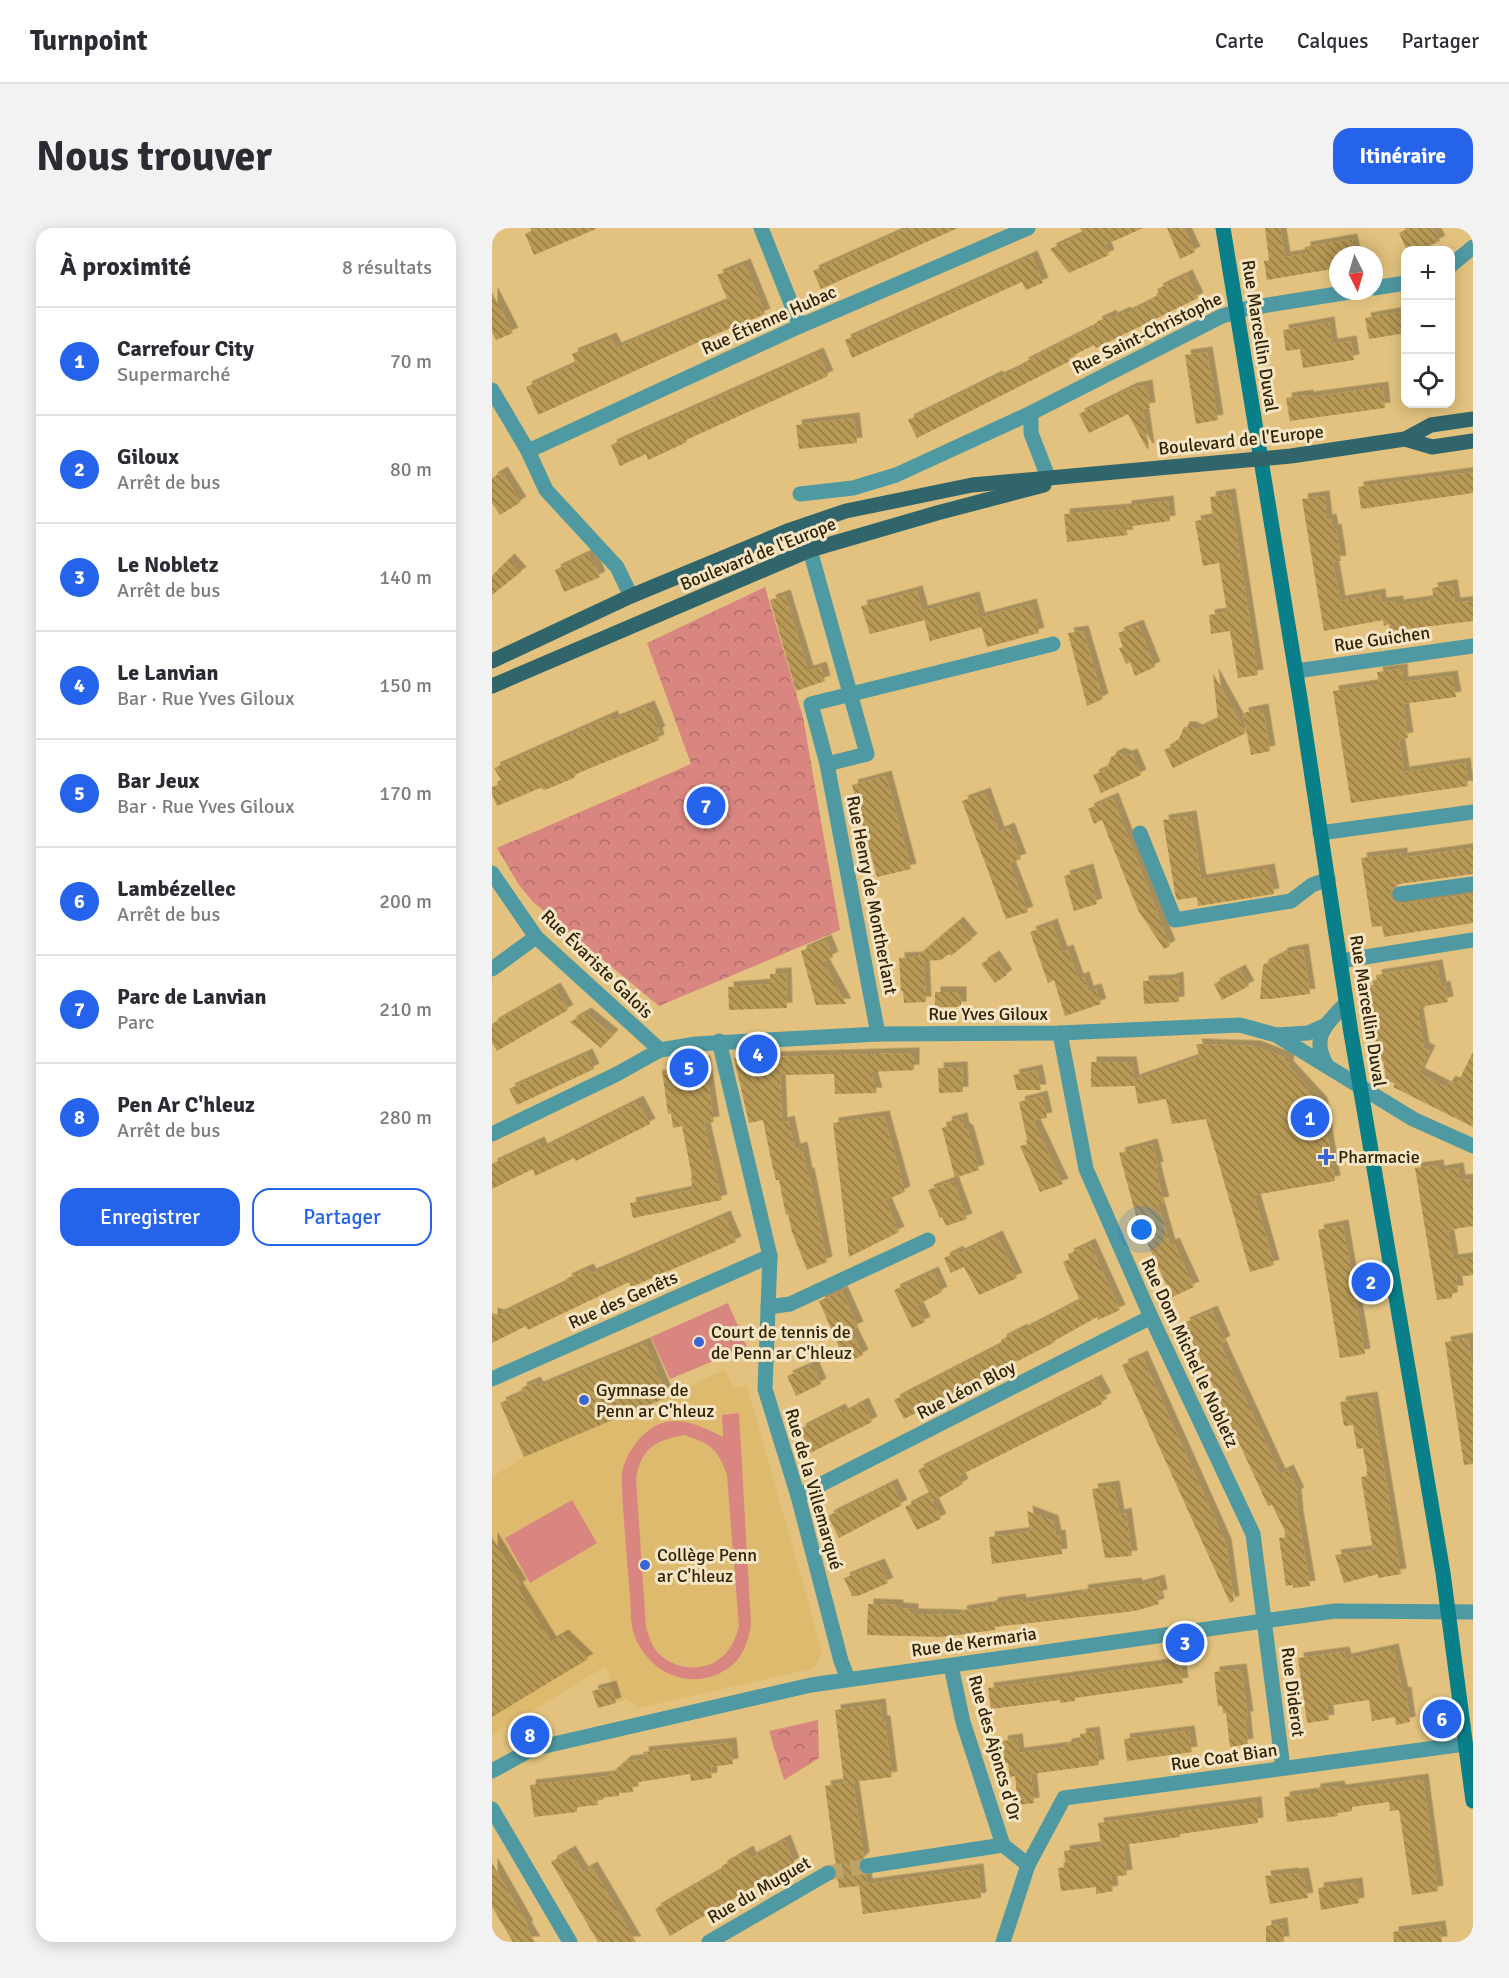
<!DOCTYPE html>
<html lang="fr">
<meta charset="utf-8">
<style>
body{margin:0;font-family:Signika,sans-serif;background:#f2f2f3;color:#2b2b33}
.controls{position:absolute;right:18px;top:18px;display:grid;overflow:hidden;border-radius:12px;box-shadow:0 3px 15px #0003}
.controls button{width:54px;height:54px;display:grid;place-items:center;padding:0;border:0;border-bottom:2px solid #e1e1e2;background:#fff;color:#2b2b33;font:30px sans-serif}
.compass{position:absolute;left:837px;top:18px;width:54px;height:54px;border-radius:50%;background:#fff;box-shadow:0 3px 15px #0003;rotate:175deg}
.you{position:absolute;left:650px;top:1002px;width:21px;height:21px;margin:-15px;border:4px solid #fff;border-radius:50%;background:#1a73e8;box-shadow:0 0 0 9px #1a73e833}
.badge{display:grid;place-items:center;width:39px;height:39px;border-radius:50%;background:#2563eb;color:#fff;font-size:20px;font-weight:700}
.pin{position:absolute;translate:-50% -50%;border:3px solid #fff;box-shadow:0 2px 6px #0006}
.list{margin:0;padding:0;list-style:none}
h2{display:flex;justify-content:space-between;align-items:center;height:78px;margin:0;padding:0 24px;font-size:26px}
h2 small{font-size:20px;font-weight:400;color:#7c7c81}
.list li{display:grid;grid-template-columns:39px 1fr auto;gap:18px;align-items:center;box-sizing:border-box;height:108px;padding:0 24px;border-top:2px solid #e1e1e2}
.list b{display:block;font-size:22px;white-space:nowrap}
.list p{margin:0;font-size:20px;white-space:nowrap;color:#7c7c81}
.list em{font-size:20px;font-style:normal;color:#7c7c81}
.actions{display:flex;gap:12px;padding:18px 24px}
.actions a{flex:1;padding:14px 0;border:2px solid #2563eb;border-radius:18px;text-align:center;font-size:21px;color:#2563eb}
.actions .main{background:#2563eb;color:#fff}
.icon{flex:none;width:33px;height:33px;fill:none;stroke:currentColor;stroke-width:2;stroke-linecap:round;stroke-linejoin:round}
.map{position:relative;flex:none;width:981px;height:1714px;overflow:hidden;border-radius:18px}
header{display:flex;align-items:center;gap:36px;box-sizing:border-box;height:84px;padding:0 30px;background:#fff;border-bottom:2px solid #e1e1e2}
header strong{font-size:28px}
nav{display:flex;gap:33px;margin-inline-start:auto;font-size:21px}
.intro{display:flex;align-items:center;justify-content:space-between;box-sizing:border-box;height:144px;padding:0 36px}
h1{margin:0;font-size:42px}
.button{padding:15px 27px;border-radius:18px;background:#2563eb;color:#fff;font-size:21px;font-weight:700}
main{display:flex;gap:36px;padding:0 36px}
aside{flex:1;background:#fff;border-radius:18px;box-shadow:0 3px 15px #0003}
.map>svg:first-child{display:block}
</style>
<header>
<strong>Turnpoint</strong>
<nav><a>Carte</a><a>Calques</a><a>Partager</a></nav>
</header>
<div class="intro"><h1>Nous trouver</h1><a class="button">Itinéraire</a></div>
<main>
<aside>
<h2>À proximité<small>8 résultats</small></h2>
<ul class="list">
<li><span class="badge">1</span><div><b>Carrefour City</b><p>Supermarché</p></div><em>70 m</em></li>
<li><span class="badge">2</span><div><b>Giloux</b><p>Arrêt de bus</p></div><em>80 m</em></li>
<li><span class="badge">3</span><div><b>Le Nobletz</b><p>Arrêt de bus</p></div><em>140 m</em></li>
<li><span class="badge">4</span><div><b>Le Lanvian</b><p>Bar · Rue Yves Giloux</p></div><em>150 m</em></li>
<li><span class="badge">5</span><div><b>Bar Jeux</b><p>Bar · Rue Yves Giloux</p></div><em>170 m</em></li>
<li><span class="badge">6</span><div><b>Lambézellec</b><p>Arrêt de bus</p></div><em>200 m</em></li>
<li><span class="badge">7</span><div><b>Parc de Lanvian</b><p>Parc</p></div><em>210 m</em></li>
<li><span class="badge">8</span><div><b>Pen Ar C'hleuz</b><p>Arrêt de bus</p></div><em>280 m</em></li>
</ul>
<div class="actions"><a class="main">Enregistrer</a><a>Partager</a></div>
</aside>
<div class="map">
<svg width="981" height="1714" viewBox="0 0 981 1714">
<defs>
<pattern id="park-crowns" width="20" height="18" patternUnits="userSpaceOnUse" patternTransform="scale(1.5)"><rect width="20" height="18" fill="#da8680"/><path d="M2 6a3 3 0 1 1 6 0M12 15a3 3 0 1 1 6 0" fill="none" stroke="#b16d67"/></pattern>
<pattern id="building-back-hatch" width="6" height="6" patternUnits="userSpaceOnUse" patternTransform="scale(1.5)"><rect width="6" height="6" fill="#b89956"/><path d="M-1 5l2 2M0 0l6 6M5-1l2 2" fill="none" stroke="#967c45"/></pattern>
<filter id="shadow"><feDropShadow dx="5.5" dy="-5.5" stdDeviation="0" flood-color="#0004"/></filter>
</defs>
<rect width="100%" height="100%" fill="#e2c27e"/>
<path fill="#deba6f" d="M233 1141 241 1159 255 1157 330 1424 322 1440 147 1480 134 1471 124 1475 114 1438 0 1507V1249L32 1229 176 1169Z"/>
<g fill="url(#park-crowns)">
<path d="M273 359 311 489 348 702 167 778 41 674 27 657 5 620 199 536 155 415Z"/>
<path d="M326 1492 327 1530 292 1552 277 1503Z"/>
</g>
<g fill="#da8680" fill-rule="evenodd">
<path d="M236 1075 255 1119 178 1151 159 1109Z"/>
<path d="M247 1185 259 1396C255 1422 246 1439 221 1448 188 1459 155 1440 143 1409 138 1398 139 1381 138 1368 135 1333 132 1298 130 1263 130 1255 129 1247 131 1240 138 1217 158 1193 183 1193 201 1193 216 1202 231 1209L230 1187ZM192 1207C218 1215 226 1221 235 1247L247 1399C244 1408 241 1417 235 1424 217 1445 185 1444 166 1425 160 1418 157 1409 154 1399L144 1250C150 1220 162 1213 192 1207Z"/>
<path d="M80 1272 105 1315 38 1355 13 1310Z"/>
</g>
<g fill="url(#building-back-hatch)" filter="url(#shadow)">
<path d="M46 0H104V1L42 27 33 6Z"/>
<path d="M417 0H466L329 61 321 43Z"/>
<path d="M588 0H651L613 17 617 27 577 45 558 21 591 6Z"/>
<path d="M675 0H692L703 24 688 31Z"/>
<path d="M773 0H788L793 29 813 26V19L860 11 863 27H846V40L775 52 772 33 777 32Z"/>
<path d="M918 0H941L948 13 929 22H915L907 5Z"/>
<path d="M540 28 551 55 534 62 530 54 360 130 353 112Z"/>
<path d="M253 36 273 86 222 107 46 187 34 159 84 136 80 126 119 110 124 120 236 73 225 47Z"/>
<path d="M695 47 706 70 604 120 602 117 576 130 578 133 425 210 416 192 505 148 506 150 532 138 531 135 606 97 604 94 619 87 620 90 633 84 634 86 660 73 659 71 668 66 665 61Z"/>
<path d="M0 64 21 105 4 112 0 104Z"/>
<path d="M914 83V105L877 111 873 90Z"/>
<path d="M837 94 840 116 859 113 862 132 811 140 808 121 794 123 791 102Z"/>
<path d="M715 124 726 192 704 196 693 127Z"/>
<path d="M326 125 336 148 194 212 195 214 156 232 154 226 128 238 119 217Z"/>
<path d="M655 157 658 180 651 181 657 220 655 221 636 186 597 205 587 186 640 160Z"/>
<path d="M891 159 893 180 798 193 794 170 816 167V169Z"/>
<path d="M362 190 365 215 307 221 304 197Z"/>
<path d="M10 244 29 274 8 287 0 275V250Z"/>
<path d="M981 244V265L869 281 866 259Z"/>
<path d="M738 266 766 447 746 450 738 403 719 406 717 387 735 384 727 335 711 338 703 293 721 290 718 269Z"/>
<path d="M832 268 835 292 839 291 841 302 844 301 849 333 841 334 848 373 888 366 889 375 906 373V377L942 372 940 360 960 357 963 375 981 373V393L898 403 897 396 892 398 891 392 832 403 810 271Z"/>
<path d="M676 273 678 293 633 299 636 307 575 314 572 286 634 281V278Z"/>
<path d="M96 326 100 335 102 334 108 349 72 364 63 342Z"/>
<path d="M17 331 29 344 0 367V348Z"/>
<path d="M425 363 433 392 378 406 369 378Z"/>
<path d="M293 367 316 443 329 439 333 453 304 463 278 372Z"/>
<path d="M482 369 490 399 438 413 430 383Z"/>
<path d="M539 376 547 405 495 419 487 390Z"/>
<path d="M646 397 663 439 643 448 638 434 634 436 627 420 631 419 626 405Z"/>
<path d="M591 403 611 471 595 478 576 405Z"/>
<path d="M910 441 911 454 960 448 964 469 911 476 916 510 907 511 912 544 973 535 976 558 859 575 841 463 887 456 885 444Z"/>
<path d="M721 445 754 505 681 540 672 522 683 517 682 514 687 511 692 499H699L705 502 726 492Z"/>
<path d="M157 478 168 504 165 505 167 512 84 546 82 550 53 562 48 560 5 578 0 566V559L11 555 2 540 120 488 122 492Z"/>
<path d="M771 481 778 523 759 527 751 485Z"/>
<path d="M627 525 634 528 640 526 649 547 609 565 601 547 615 541 619 529Z"/>
<path d="M394 548 419 641 385 649 360 557Z"/>
<path d="M493 565 507 604 517 600 529 631 517 635 536 684 514 691 470 573Z"/>
<path d="M621 570 678 718 672 721 646 682 610 592 602 596 596 581Z"/>
<path d="M699 588 709 652 777 641 782 666 706 678 705 669 685 672 683 665 671 592Z"/>
<path d="M981 620V646L907 656 902 659 898 667 901 672 909 676 981 666V695L892 709 890 698 880 699 869 630 910 625V630Z"/>
<path d="M596 641 605 676 582 683 572 648Z"/>
<path d="M466 694 480 711 459 728 457 726 449 732 432 733 434 774 412 775 411 763H409L407 730 425 729Z"/>
<path d="M560 696 570 724 576 722 586 751 592 749 596 763 604 761 609 776 573 788 562 752 556 755 538 704Z"/>
<path d="M334 712 341 729 331 734 354 776 324 777 309 723Z"/>
<path d="M811 721 818 766 778 771H768L771 737 790 727V725Z"/>
<path d="M502 728 515 747 503 755 489 736Z"/>
<path d="M945 737 949 759 953 758 956 774 928 779V785H926L932 820 938 823 927 845 954 859 958 853 965 856 981 824V899L901 859 903 856 894 851 891 833 887 834 875 758 886 756 884 747Z"/>
<path d="M748 742 757 758 730 772 722 756Z"/>
<path d="M294 745 295 780 237 782 236 759 278 756V746Z"/>
<path d="M686 749 687 774 652 776 651 753 676 752Z"/>
<path d="M63 760 76 782 5 823 0 815V796Z"/>
<rect x="443" y="764" width="26" height="15"/>
<path d="M94 785 121 807 109 820 78 794Z"/>
<path d="M704 816 763 818 797 831 796 838 830 875 843 953 762 967 782 1037 758 1044 714 891 680 896 674 871 646 876 642 852 708 829Z"/>
<path d="M422 825V842L379 844 385 865 343 866 342 846 288 847 290 895 297 893 303 921 310 919 315 945H317L335 1034 315 1042 300 1004 296 986 294 987 287 952H284L280 936 271 892 257 895 242 830Z"/>
<path d="M95 826 102 841 25 877 17 861Z"/>
<path d="M213 833 222 894 212 895 230 972 141 990 138 975 201 962 199 951 200 948 190 898 181 900 179 885 176 886 170 842 179 841 178 838Z"/>
<path d="M599 834H639L643 858 599 859Z"/>
<path d="M470 839 471 864 447 865 446 840Z"/>
<path d="M545 842 549 862H525L521 847Z"/>
<path d="M550 868 555 890 541 892 571 956 548 964 528 918 536 916 527 874Z"/>
<path d="M146 873 158 896 84 933 82 930 43 948 41 941 0 961V936L47 914 50 921Z"/>
<path d="M392 888 413 964 393 972 407 1004 357 1029 341 895Z"/>
<path d="M470 890 472 900 476 903 487 942 463 950 450 900 455 898 454 894Z"/>
<path d="M660 916 666 939 663 940 672 974 666 975 678 1017 682 1015 702 1059 680 1069 646 995 627 925Z"/>
<path d="M946 937 947 943 966 940 968 952 977 951 981 979V998L956 1002 961 1032 981 1029V1047L964 1049 966 1063H960V1070L945 1072 923 940Z"/>
<path d="M461 953 475 991 454 998 450 989 448 990 436 962Z"/>
<path d="M233 988 244 1014 139 1059 137 1054 36 1102 34 1098 0 1115V1085L7 1087 76 1054 74 1051 96 1041 99 1046Z"/>
<path d="M851 997 873 1126 848 1130 826 1002Z"/>
<path d="M505 1008 525 1050 487 1067 472 1039 459 1045 452 1030 466 1023 467 1026Z"/>
<path d="M598 1016 628 1082 606 1092 605 1089 562 1113 563 1114 412 1191 402 1172 511 1116 509 1112 530 1101V1103L588 1073 571 1034 578 1031 576 1026Z"/>
<path d="M441 1044 450 1064 425 1077 433 1094 420 1100 402 1062Z"/>
<path d="M350 1063 366 1099 359 1102 371 1127 354 1135 327 1073Z"/>
<path d="M720 1083 733 1113 728 1116 788 1246 796 1242 807 1265 804 1266 806 1288 818 1358 801 1360V1357L794 1358 787 1310 796 1309 780 1277 776 1278 692 1095Z"/>
<path d="M976 1110 981 1143V1236L972 1237 953 1114Z"/>
<path d="M153 1115 176 1169 32 1229 8 1175 31 1165 29 1160 43 1154 46 1159Z"/>
<path d="M650 1128 734 1316 742 1373 738 1375 630 1137Z"/>
<path d="M321 1137 329 1156 304 1168 295 1148Z"/>
<path d="M604 1152 614 1170 608 1173 610 1176 467 1248 471 1256 441 1273 426 1242Z"/>
<path d="M880 1169 909 1346 886 1350V1346L852 1355 843 1327 881 1322 869 1249 876 1248 871 1220 865 1221 861 1197 852 1198 848 1174Z"/>
<path d="M371 1175 380 1194 318 1225 308 1201 348 1181 351 1186Z"/>
<path d="M400 1256 410 1277 347 1310 336 1288Z"/>
<path d="M622 1258 627 1287 634 1285 640 1328 613 1330 600 1261Z"/>
<path d="M437 1267 449 1291 425 1302 413 1279Z"/>
<path d="M535 1283 561 1293 564 1308 568 1307 570 1326 500 1336 497 1309 538 1304Z"/>
<path d="M0 1309 29 1357 25 1359 59 1414 71 1407 96 1431 0 1489Z"/>
<path d="M387 1336 396 1355 366 1368H360L352 1350Z"/>
<path d="M667 1352 670 1367 665 1368 667 1376 643 1383 503 1399V1402L450 1409 375 1407 376 1376 406 1377V1380L421 1381V1386L470 1387 469 1383 500 1378V1375L528 1371 529 1375 591 1366 590 1362 644 1355 645 1358Z"/>
<path d="M901 1421 911 1465 914 1464 918 1494 904 1497 903 1489 880 1493 877 1472 835 1478 837 1492 815 1495 806 1430 852 1424 854 1431Z"/>
<path d="M688 1434 691 1455 583 1470V1473L568 1475V1472L499 1481 496 1460Z"/>
<path d="M749 1441 756 1489H753L756 1516 738 1519 734 1485H731L730 1478H726L722 1444Z"/>
<path d="M119 1458 124 1475 106 1480 100 1463Z"/>
<path d="M388 1476 390 1493H393L400 1549 361 1554 372 1629 366 1635 367 1644 374 1647 375 1656 486 1641 489 1670 371 1686 367 1658 347 1660 333 1558 352 1555 343 1482Z"/>
<path d="M697 1503 700 1524 635 1533 632 1511Z"/>
<path d="M602 1504 607 1537 539 1546 542 1575 526 1577 523 1548 518 1549 516 1535H513L510 1513 525 1511 527 1525 574 1519V1516L589 1514 588 1506Z"/>
<path d="M239 1515 241 1536 219 1539 220 1550 199 1553 198 1546 140 1555 141 1564 127 1565V1568L105 1570 106 1577 85 1579V1584L42 1589 38 1557 117 1548 134 1533 152 1531 151 1524Z"/>
<path d="M931 1551 946 1663 920 1667 907 1582 898 1583 897 1574 860 1579V1583L845 1585 846 1588 795 1594 792 1569 823 1565V1561L847 1558 848 1562Z"/>
<path d="M764 1574 766 1595 688 1606V1609L631 1617 635 1647 619 1649 621 1663 604 1666V1659L569 1663 566 1640 574 1639 572 1623 609 1618 606 1595Z"/>
<path d="M293 1612 302 1635 178 1708 163 1681 230 1642V1638L256 1623 259 1630Z"/>
<path d="M78 1623 91 1644 100 1639 144 1714H106L59 1634Z"/>
<path d="M0 1635 36 1698 34 1699 43 1714H21L0 1679Z"/>
<path d="M801 1645V1646L811 1645 816 1670 778 1676 773 1648Z"/>
<path d="M865 1655 867 1675 829 1682 826 1660Z"/>
<path d="M790 1695 792 1714H774V1698Z"/>
<path d="M948 1698 950 1714H902L901 1704Z"/>
</g>
<g fill="none" stroke-linecap="round" stroke-linejoin="round">
<path stroke="#bea266" stroke-width="15" stroke-dasharray="15 8" stroke-linecap="butt" d="M336 1645 375 1638"/>
<g stroke="#4e99a2" stroke-width="15">
<path d="M269 0 308 98"/>
<path d="M958 38 981 19"/>
<path d="M882 60 914 55"/>
<path d="M0 162 36 223 54 262 125 339 139 368"/>
<path d="M539 185V205L556 249"/>
<path d="M36 223 308 98 536 0"/>
<path d="M308 266 361 260 404 247 539 185 730 88 757 80 864 63"/>
<path d="M318 322 375 526 335 536"/>
<path d="M804 443 981 418"/>
<path d="M648 605 683 692 799 673 820 657 836 651"/>
<path d="M828 605 981 584"/>
<path d="M0 645 44 709 168 822"/>
<path d="M908 666 981 656"/>
<path d="M848 733 981 712"/>
<path d="M0 741 44 709"/>
<path d="M568 805 594 941 659 1089 761 1306 791 1540"/>
<path d="M386 806 335 536 319 476 561 416"/>
<path d="M785 807 816 805 834 797"/>
<path d="M227 813 278 1028 273 1161 306 1268 349 1433 356 1451"/>
<path d="M835 838C818 808 834 797 854 775"/>
<path d="M0 906 125 846 168 822 204 816 386 806 568 805 748 797 784 807 921 891 981 918"/>
<path d="M276 1079 298 1076 436 1012"/>
<path d="M0 1151 278 1028"/>
<path d="M306 1268 659 1089"/>
<path d="M459 1438 471 1494 511 1617 536 1637"/>
<path d="M0 1543 40 1521 319 1457 843 1383 981 1384"/>
<path d="M0 1581 78 1714"/>
<path d="M375 1638 511 1617"/>
<path d="M217 1714 336 1645"/>
<path d="M511 1714 536 1637 572 1570 973 1516"/>
</g>
<path stroke="#087f89" stroke-width="15" d="M731 0 808 470 859 805 951 1345 981 1573"/>
<g stroke="#30656b" stroke-width="15">
<path d="M913 211 940 219 981 213"/>
<path d="M0 433 139 368 298 302 354 283 480 257 799 228 913 211 939 197 981 191"/>
<path d="M0 458 318 322 445 285 552 257"/>
</g>
</g>
<g fill="#3965d5" stroke="#f5e5c4" stroke-width="2">
<path d="M831 920h6v6h6v6h-6v6h-6v-6h-6v-6h6z"/>
<circle cx="207" cy="1114" r="6"/>
<circle cx="92" cy="1172" r="6"/>
<circle cx="153" cy="1337" r="6"/>
</g>
<g text-anchor="middle" stroke-width="6" stroke-linejoin="round" paint-order="stroke">
<g font-size="18" fill="#302306" stroke="#f5e5c4">
<text transform="translate(277 92) rotate(-24)" y="6">Rue Étienne Hubac</text>
<text transform="translate(655 105) rotate(-26)" y="6">Rue Saint-Christophe</text>
<text transform="translate(768 108) rotate(81)" y="6">Rue Marcellin Duval</text>
<text transform="translate(749 212) rotate(-6)" y="6">Boulevard de l'Europe</text>
<text transform="translate(266 326) rotate(-22)" y="6">Boulevard de l'Europe</text>
<text transform="translate(890 411) rotate(-8)" y="6">Rue Guichen</text>
<text transform="translate(380 667) rotate(79)" y="6">Rue Henry de Montherlant</text>
<text transform="translate(105 736) rotate(44)" y="6">Rue Évariste Galois</text>
<text transform="translate(876 783) rotate(81)" y="6">Rue Marcellin Duval</text>
<text x="496" y="792">Rue Yves Giloux</text>
<text transform="translate(131 1072) rotate(-24)" y="6">Rue des Genêts</text>
<text transform="translate(698 1125) rotate(65)" y="6">Rue Dom Michel le Nobletz</text>
<text transform="translate(474 1162) rotate(-27)" y="6">Rue Léon Bloy</text>
<text transform="translate(322 1261) rotate(74)" y="6">Rue de la Villemarqué</text>
<text transform="translate(482 1414) rotate(-8)" y="6">Rue de Kermaria</text>
<text transform="translate(801 1464) rotate(83)" y="6">Rue Diderot</text>
<text transform="translate(503 1520) rotate(74)" y="6">Rue des Ajoncs d'Or</text>
<text transform="translate(732 1529) rotate(-8)" y="6">Rue Coat Bian</text>
<text transform="translate(267 1662) rotate(-30)" y="6">Rue du Muguet</text>
</g>
<g font-size="18" fill="#302306" stroke="#f5e5c4" text-anchor="start">
<text x="846" y="935">Pharmacie</text>
<text x="219" y="1110">Court de tennis de<tspan x="219" dy="21">de Penn ar C'hleuz</tspan></text>
<text x="104" y="1168">Gymnase de<tspan x="104" dy="21">Penn ar C'hleuz</tspan></text>
<text x="165" y="1333">Collège Penn<tspan x="165" dy="21">ar C'hleuz</tspan></text>
</g>
</g>
</svg>
<div class="controls">
<button>+</button>
<button>−</button>
<button><svg class="icon" aria-label="locate" viewBox="0 0 24 24"><circle cx="12" cy="12" r="6"/><path d="M12 2v4M12 18v4M2 12h4M18 12h4"/></svg></button>
</div>
<svg class="compass" viewBox="-18 -18 36 36"><path d="M0-13l5 13h-10z" fill="#e53935"/><path d="M0 13l5-13h-10z" fill="#7c7c81"/></svg>
<div class="you"></div>
<div class="pin badge" style="left:818px;top:890px">1</div>
<div class="pin badge" style="left:879px;top:1054px">2</div>
<div class="pin badge" style="left:693px;top:1415px">3</div>
<div class="pin badge" style="left:266px;top:826px">4</div>
<div class="pin badge" style="left:197px;top:840px">5</div>
<div class="pin badge" style="left:950px;top:1491px">6</div>
<div class="pin badge" style="left:214px;top:578px">7</div>
<div class="pin badge" style="left:38px;top:1507px">8</div>
</div>
</main>
